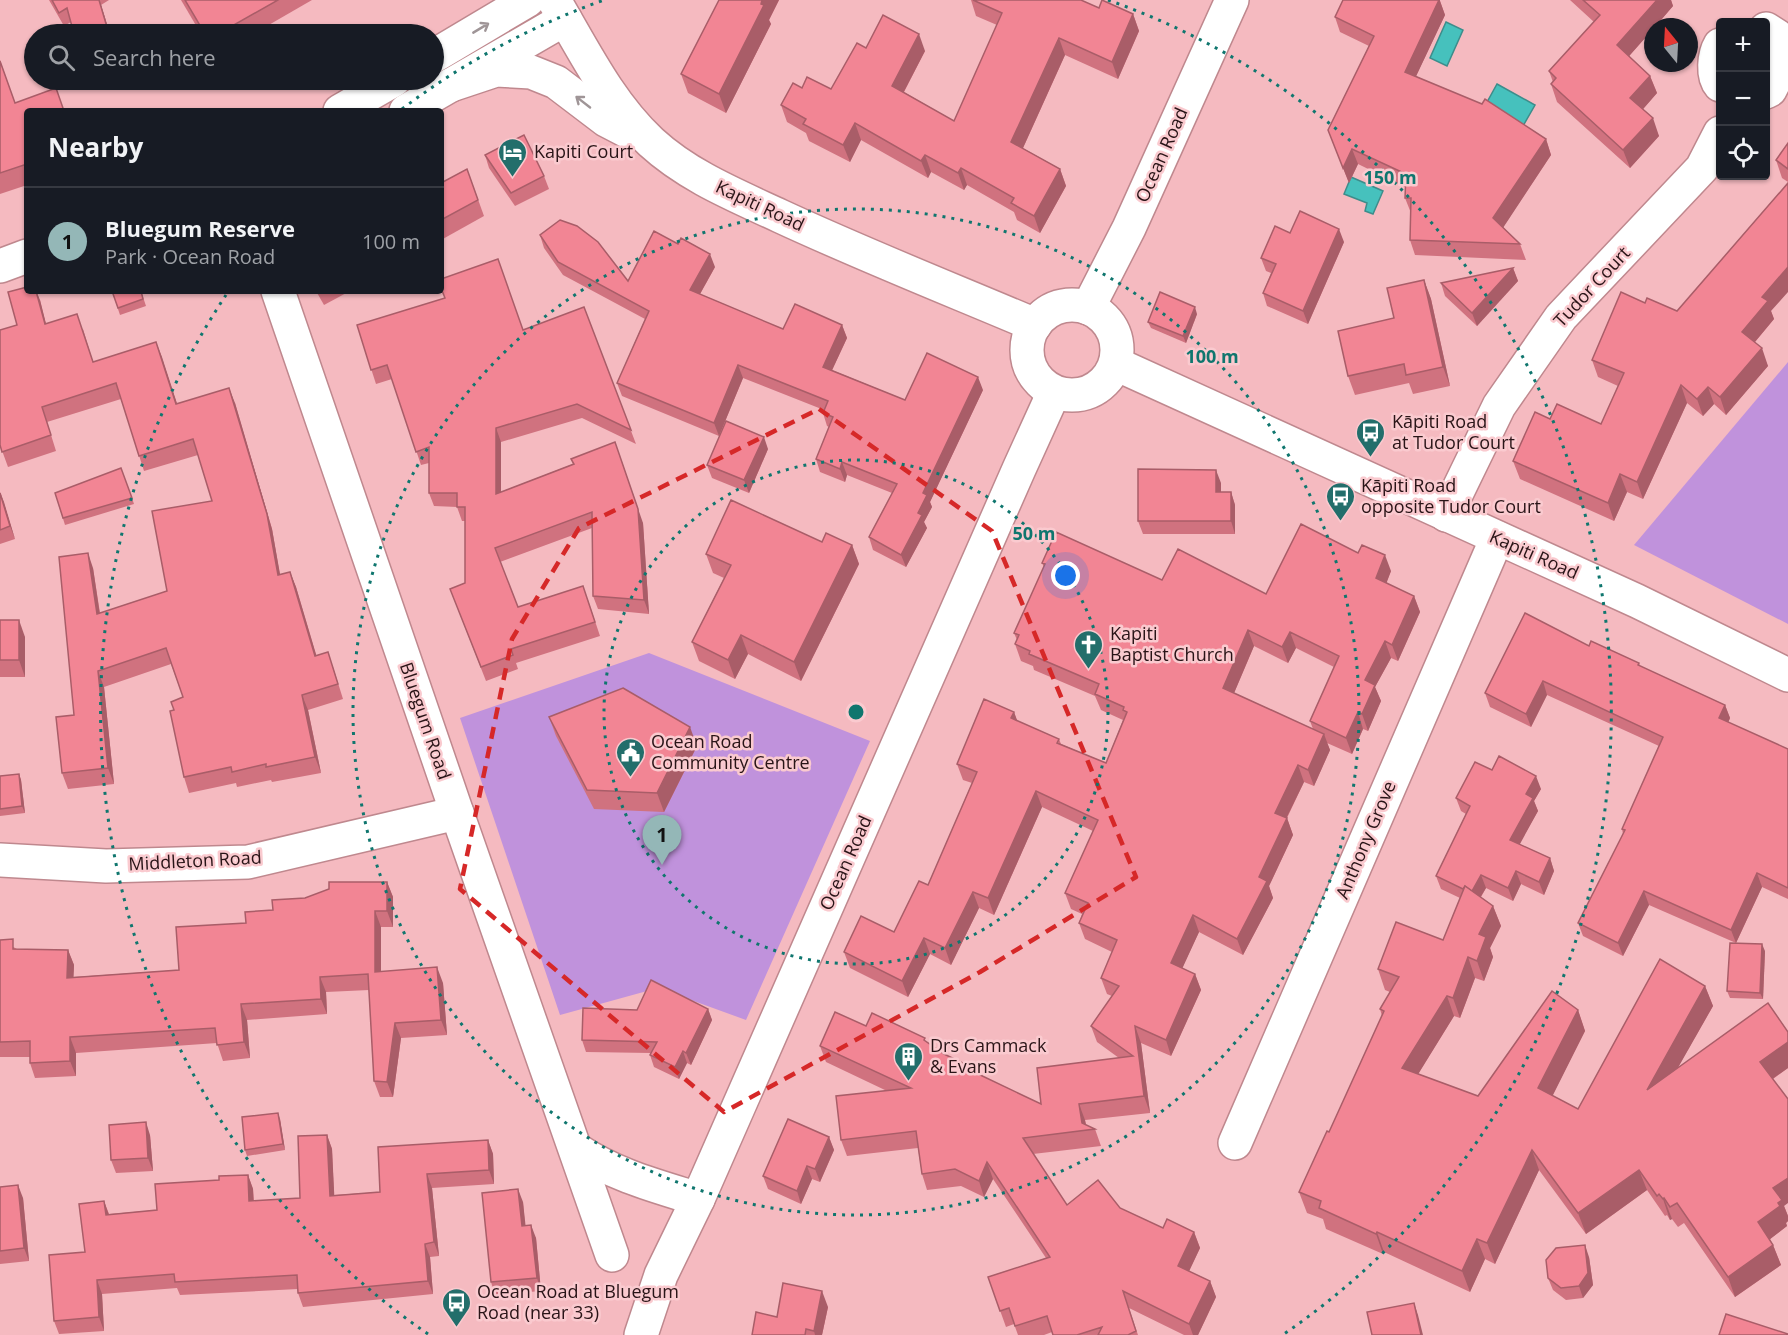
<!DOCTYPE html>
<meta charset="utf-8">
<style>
body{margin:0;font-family:"Open Sans",sans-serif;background:#242831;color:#f1f3f6}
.controls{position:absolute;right:18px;top:18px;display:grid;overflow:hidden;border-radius:6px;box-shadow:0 2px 4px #0004}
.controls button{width:54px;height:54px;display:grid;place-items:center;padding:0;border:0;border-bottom:2px solid #363941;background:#171b24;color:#f1f3f6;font:30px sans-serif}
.compass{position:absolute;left:1644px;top:18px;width:54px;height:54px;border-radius:50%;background:#171b24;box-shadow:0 2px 4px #0004;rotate:342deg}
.you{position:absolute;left:1066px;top:576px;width:21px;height:21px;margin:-15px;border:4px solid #fff;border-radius:50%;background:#1a73e8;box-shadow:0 0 0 9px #1a73e833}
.badge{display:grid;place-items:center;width:39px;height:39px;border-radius:50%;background:#94b7b7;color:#111;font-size:20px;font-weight:700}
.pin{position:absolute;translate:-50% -50px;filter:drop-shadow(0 2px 3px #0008)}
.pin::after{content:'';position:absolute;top:32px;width:21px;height:18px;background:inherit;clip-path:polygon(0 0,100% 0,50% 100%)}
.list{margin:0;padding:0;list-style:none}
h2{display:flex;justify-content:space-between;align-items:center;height:78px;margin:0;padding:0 24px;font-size:26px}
h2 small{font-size:20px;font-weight:400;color:#9ea1a6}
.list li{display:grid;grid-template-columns:39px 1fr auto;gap:18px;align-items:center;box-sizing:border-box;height:108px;padding:0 24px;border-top:2px solid #363941}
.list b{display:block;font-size:22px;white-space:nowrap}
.list p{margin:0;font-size:20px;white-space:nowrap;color:#9ea1a6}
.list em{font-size:20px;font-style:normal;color:#9ea1a6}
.icon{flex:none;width:33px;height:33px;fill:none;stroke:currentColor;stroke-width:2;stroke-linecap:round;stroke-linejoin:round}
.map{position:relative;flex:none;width:1788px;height:1335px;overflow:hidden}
.search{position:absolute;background:#171b24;box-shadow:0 2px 4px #0004;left:24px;top:24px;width:420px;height:66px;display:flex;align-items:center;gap:15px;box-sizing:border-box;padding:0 21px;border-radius:33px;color:#9ea1a6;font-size:22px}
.panel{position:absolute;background:#171b24;box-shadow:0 2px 4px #0004;left:24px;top:108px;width:420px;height:186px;border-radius:6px}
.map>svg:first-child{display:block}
</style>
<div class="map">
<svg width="1788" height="1335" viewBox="0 0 1788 1335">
<rect width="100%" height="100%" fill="#f5bac0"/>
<g fill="#c092dc">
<path d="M1788 362V624L1634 545Z"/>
<path d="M649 653 870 741 746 1020 658 988 560 1015 460 718Z"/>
</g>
<g fill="#46c1bd" stroke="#3d8d8b" stroke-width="1.5">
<path d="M1446 22 1463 30 1447 66 1430 58Z"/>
<path d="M1497 84 1535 105 1523 126 1486 104Z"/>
<path d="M1351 177 1383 191 1373 214 1365 211 1367 203 1344 194Z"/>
</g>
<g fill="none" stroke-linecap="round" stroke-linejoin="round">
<defs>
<g id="minor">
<path d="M1766 29 1777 36 1786 59 1770 90 1766 92"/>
<path d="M1720 45C1714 55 1712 76 1720 85"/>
<path d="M434 56 528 0"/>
<path d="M340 111 394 80"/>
<path d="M406 111 565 19"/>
<path d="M0 266 27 256"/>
<path d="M278 291 457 813 612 1255"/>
<path d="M1088 308 1129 228 1232 0"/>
<path d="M1446 515 1499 406 1561 317 1702 168 1720 133"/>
<path d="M0 860 106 866 248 862 457 813"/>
<path d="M1235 1143 1497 538"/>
<path d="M577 1150C614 1175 656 1186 698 1199"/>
<path d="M641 1335 661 1275 698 1199 1019 469 1054 392"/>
</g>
<g id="major">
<path d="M554 0C583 49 609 103 651 142 688 176 735 195 780 216 864 255 950 289 1035 325"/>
<path d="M451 85 496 70 531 72 556 82 606 120 631 133"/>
<circle cx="1072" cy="350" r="45"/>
<path d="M1116 364 1637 601 1788 675"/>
</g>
</defs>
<use href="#minor" stroke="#bf888e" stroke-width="36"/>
<use href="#major" stroke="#bf888e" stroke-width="36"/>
<use href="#minor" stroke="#fff" stroke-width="33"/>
<use href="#major" stroke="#fff" stroke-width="33"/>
</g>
<g fill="#d0727f" fill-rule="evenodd">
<path d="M49 0H109L101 5 110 34H74L71 22 64 26Z"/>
<path d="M181 0H312L253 34H201Z"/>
<path d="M719 0H779L769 20 771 24 726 113 688 93 681 74Z"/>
<path d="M971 0H1081L1099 8 1133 14 1139 31 1118 79 1065 55 1023 148 1060 169 1066 186 1040 233 1017 220 1014 212 967 185 964 190 931 172 928 178 861 140 850 162 809 141 806 133 787 122 781 105 802 88 831 89 866 48 925 51 904 92 954 121 997 25 976 16Z"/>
<path d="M1343 0H1440V1L1445 15 1416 76 1546 139 1551 155 1503 227 1520 244 1526 260 1415 255 1410 240 1411 213 1405 198V187L1358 164 1349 183 1328 130 1369 46 1340 32 1335 17Z"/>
<path d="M1570 0H1671L1673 6 1655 27H1653V29L1629 56 1650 76 1657 93 1643 109 1659 136 1630 168 1557 102 1551 84 1553 82 1549 71 1594 22Z"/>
<path d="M0 60 15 103 27 111V185L0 194Z"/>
<path d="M1788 143V182L1782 178 1776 160Z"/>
<path d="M485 155 544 176 549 189 515 206 489 168Z"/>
<path d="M467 169 484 216 441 240V183Z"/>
<path d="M1290 233 1344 242 1308 324 1267 306 1263 293 1271 273 1266 271 1261 258Z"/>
<path d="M540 235 628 281 715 267 700 294 783 329 842 325 847 338 832 370 905 400 983 390 930 502 932 507 924 522 927 528 906 567 873 550 869 537 892 493 847 475 845 482 820 472 816 459 829 427 827 426 823 413 824 410 743 378 719 436 622 396 617 383 645 319 563 275 544 248Z"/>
<path d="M1513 268 1518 281 1477 326 1445 296 1441 283Z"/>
<path d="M1424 280 1431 299 1450 386 1413 394 1409 383 1355 395 1348 376Z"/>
<path d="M112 291H141L146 306 120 315Z"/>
<path d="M316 291H350L324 305Z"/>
<path d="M40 300 46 324 83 329 93 362 156 342 177 404 235 403 272 529 280 575 290 572 296 587 316 655 333 667 343 699 308 710 321 773 272 782 271 780 237 787 236 783 189 793 184 777 174 710 183 697 171 664 104 687 114 784 68 789 62 773 74 715 93 568 100 613 167 591 212 501 198 455 144 471 121 399 47 422 56 451 8 467 0 445 17 325Z"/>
<path d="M1645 303 1677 311H1771L1774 319 1755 342 1768 366 1726 415 1714 404 1703 416 1687 403 1643 499 1627 492 1614 521 1520 479 1513 461 1550 419 1601 424 1618 386 1598 377 1592 360Z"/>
<path d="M584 307 636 444 582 418 501 442V492L573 464 571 459 643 523 649 614 598 609 593 596 592 528 500 562 518 607 588 600 600 636 516 663 518 669 486 681 450 589 465 583V521H462L457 507 434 506 429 493V463L421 465 392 379 376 384 357 325 523 330Z"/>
<path d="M1197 314 1186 343 1151 328 1148 322Z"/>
<path d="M768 449 749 493 712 478 707 465Z"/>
<path d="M1221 483V492H1231L1235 505V534H1143L1138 521Z"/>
<path d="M0 492 15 539 0 544Z"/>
<path d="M55 493 132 498 134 504 65 525Z"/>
<path d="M822 542 852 545 859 564 801 681 748 654 735 679 699 661 692 642 724 578 713 573 706 554Z"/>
<path d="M1042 563 1162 580 1266 594 1391 571 1386 583 1414 596 1420 612 1398 661 1391 658 1375 687 1381 701 1368 731 1363 729 1352 754 1327 743 1330 750 1314 786 1304 782 1287 818 1293 835 1269 886 1273 898 1243 955 1199 932 1182 968 1195 974 1201 990 1171 1056 1141 1043 1150 1113 1085 1120 1086 1125 1095 1129 1101 1146 1033 1154 1067 1205 1120 1208 1163 1228 1194 1232 1200 1248 1189 1271 1210 1281 1216 1297 1198 1335H1184L1129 1308 1138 1335H1053L1052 1332 1044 1335H1018L1014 1324 1006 1327 988 1277 1046 1258 993 1179 984 1197 961 1186 927 1190 922 1174 918 1148 847 1156 841 1140 887 1091 826 1062 820 1046 866 1026 927 1043 944 1054 976 1073 1041 1104 1119 1058 1097 1042 1091 1026 1112 996 1107 994 1101 978 1112 952 1085 939 1079 923 1082 914 1071 909 1065 893 1093 831 1042 807 994 915 979 908 951 965 930 954 908 997 850 968 844 952 894 932 928 885 972 783 963 780 957 764 1014 712 1017 721 1059 739 1061 744 1106 763 1123 720 1101 710 1095 696 1034 670 1033 666 1021 661 1015 644 1017 640 1014 633 1044 567ZM1254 646 1288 663 1296 648 1334 667 1310 721 1313 729 1234 693Z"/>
<path d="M0 620 25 637V677H0Z"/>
<path d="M1589 646 1639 663 1640 666 1725 705 1730 718 1728 723 1788 749V899L1762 887 1736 943 1649 905 1623 956 1583 936 1578 923 1623 834 1622 829 1659 746 1547 695 1531 727 1490 707 1485 693Z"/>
<path d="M549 717 697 746 664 812 594 809 556 736Z"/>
<path d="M1492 770 1541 789 1534 801 1538 811 1519 844 1550 858 1554 871 1544 895 1521 884 1513 901 1486 888 1481 897 1493 906 1501 926 1490 948 1493 957 1484 981 1475 978 1460 1018 1454 1016 1418 1074 1478 1096 1578 1010 1585 1031 1552 1096 1578 1109 1705 986 1713 1006 1678 1067 1788 1032V1068L1773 1079 1784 1206 1788 1216V1221L1786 1223 1787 1226 1770 1239 1773 1245 1781 1265 1735 1297 1684 1223 1678 1227 1672 1219 1670 1220 1667 1215 1665 1216 1647 1190 1586 1234 1539 1170 1495 1264 1485 1259 1470 1292 1384 1252 1383 1254 1326 1229 1323 1219 1307 1213 1299 1192 1329 1132 1382 1016 1380 1009 1390 992 1385 990 1378 969 1443 940 1460 898 1441 889 1436 876 1466 814 1461 811 1456 798Z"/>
<path d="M19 774 21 780 25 813 0 816V776Z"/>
<path d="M387 882 393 897V927H381V971L443 983 447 1035 401 1038 393 1097H380L374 1081 369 990 326 992 327 1014 247 1020 250 1058 223 1061 217 1043 76 1053V1076L35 1078 30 1063V1057H0V940L17 949 68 950 74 965 73 977 179 970 246 923 273 910 305 898Z"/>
<path d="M1765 951 1763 999 1730 998 1727 991Z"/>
<path d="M708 1009 712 1020 691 1065 687 1063 679 1079 654 1067 650 1055 651 1053 586 1052 582 1040 637 1010Z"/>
<path d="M280 1119 285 1150 247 1156 245 1150Z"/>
<path d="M150 1135 153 1171 116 1173 111 1160Z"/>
<path d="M327 1135 332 1149 334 1195 380 1192 488 1140 493 1154 494 1184 432 1188 439 1256 430 1257 433 1294 303 1307 298 1293V1289L180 1295 177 1288 102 1294 104 1331 59 1334 54 1321 85 1252 104 1201 109 1214 157 1210 219 1180 248 1175 253 1189 254 1201 300 1198Z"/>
<path d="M829 1137 834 1150 820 1182 812 1179 801 1204 768 1189 763 1176Z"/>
<path d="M0 1187 23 1198 29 1261 0 1264Z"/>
<path d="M523 1202 525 1225 536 1238 541 1291 495 1295 491 1282Z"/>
<path d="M1589 1257 1593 1285 1583 1298 1566 1300 1553 1290 1548 1278Z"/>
<path d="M828 1307 822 1335H752Z"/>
</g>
<g fill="#a95d68">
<path d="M99 0 101 5 110 34H109Z"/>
<path d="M762 0H779L769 20 771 24 726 113 719 94Z"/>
<path d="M1431 0H1440V1L1445 15 1411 87 1405 72Z"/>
<path d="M1657 0H1671L1673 6 1655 27H1653V29L1623 63 1617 45Z"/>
<path d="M1133 14 1139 31 1118 79 1112 62Z"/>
<path d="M919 34 925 51 898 103 892 86Z"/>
<path d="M1059 38 1065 55 1018 159 1011 142Z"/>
<path d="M1650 76 1657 93 1637 116 1630 98Z"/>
<path d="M1653 118 1659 136 1630 168 1623 150Z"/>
<path d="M855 123 861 140 850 162 843 145Z"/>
<path d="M1546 139 1551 155 1499 234 1493 218Z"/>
<path d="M1352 149 1358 164 1349 183 1343 168Z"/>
<path d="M925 155 931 172 928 178 921 161Z"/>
<path d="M961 168 967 185 964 190 958 173Z"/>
<path d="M1060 169 1066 186 1040 233 1034 216Z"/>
<path d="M1339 229 1344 242 1308 324 1303 311Z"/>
<path d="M710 254 715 267 695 303 690 290Z"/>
<path d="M1788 267V292L1771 311 1774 319 1749 349 1742 332 1762 297Z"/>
<path d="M1513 268 1518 281 1477 326 1472 313Z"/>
<path d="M1424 280 1431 299 1450 386 1443 367Z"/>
<path d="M36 291 40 300 50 340 45 324Z"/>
<path d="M1195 307 1197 314 1186 343 1183 336Z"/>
<path d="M842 325 847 338 828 379 823 367Z"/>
<path d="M156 342 162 357 182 419 176 404Z"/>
<path d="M1762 348 1768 366 1726 415 1720 397Z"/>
<path d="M738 365 743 378 719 436 714 423Z"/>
<path d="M978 377 983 390 930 502 932 507 924 522 927 528 906 567 901 555 918 513 923 493Z"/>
<path d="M1681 385 1687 403 1643 499 1637 482Z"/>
<path d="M1708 387 1714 404 1703 416 1697 399Z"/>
<path d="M229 388 235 403 272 529 283 591 278 575Z"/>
<path d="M496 428 501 442V508L496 494Z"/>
<path d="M764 437 768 449 749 493 744 480Z"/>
<path d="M615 442 643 523 649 614 644 600Z"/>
<path d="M842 462 847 475 845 482 840 469Z"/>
<path d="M1216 470 1221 483V505L1216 492Z"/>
<path d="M1620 474 1627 492 1614 521 1608 503Z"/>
<path d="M0 492 4 502 15 539 10 526Z"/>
<path d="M1231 492 1235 505V534L1231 521Z"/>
<path d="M852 545 859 564 801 681 794 662Z"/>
<path d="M88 553 93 568 102 629 97 614Z"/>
<path d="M1385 555 1391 571 1382 595 1376 578Z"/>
<path d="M290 572 296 587 321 671 315 656Z"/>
<path d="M1414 596 1420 612 1398 661 1392 645Z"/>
<path d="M19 620 25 637V677L19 660Z"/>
<path d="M1248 630 1254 646 1229 705 1223 688Z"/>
<path d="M1290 632 1296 648 1288 663 1282 647Z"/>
<path d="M741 635 748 654 735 679 728 660Z"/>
<path d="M1385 641 1391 658 1375 687 1381 701 1368 731 1362 714 1365 680Z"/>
<path d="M98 671 104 687 114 784 108 768Z"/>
<path d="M1543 681 1547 695 1531 727 1526 714Z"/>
<path d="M302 695 308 710 321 773 315 757Z"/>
<path d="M1725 705 1730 718 1724 732 1719 718Z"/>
<path d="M1014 712 1020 728 1011 718Z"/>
<path d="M1358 712 1363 729 1352 754 1346 738Z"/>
<path d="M690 727 697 746 664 812 657 793Z"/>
<path d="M1324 734 1330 750 1314 786 1308 770Z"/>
<path d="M1298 765 1304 782 1281 829 1275 813Z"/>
<path d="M19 774 21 780 25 813 22 806Z"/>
<path d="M1536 776 1541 789 1534 801 1538 811 1515 853 1510 840 1526 794Z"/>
<path d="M1036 791 1042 807 994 915 988 898Z"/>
<path d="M1287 818 1293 835 1269 886 1273 898 1243 955 1237 939 1259 877Z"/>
<path d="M1550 858 1554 871 1544 895 1539 882Z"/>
<path d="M1516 871 1521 884 1513 901 1508 888Z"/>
<path d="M1757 873 1762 887 1736 943 1731 930Z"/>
<path d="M1481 875 1486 888 1475 906 1471 893Z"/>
<path d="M387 882 393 897V927L387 911Z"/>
<path d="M1644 891 1649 905 1623 956 1618 943Z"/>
<path d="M973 892 979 908 951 965 945 948Z"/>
<path d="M1493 906 1501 926 1490 948 1493 957 1484 981 1477 961 1479 934Z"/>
<path d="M375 911 381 927V987L375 972Z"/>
<path d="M1193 915 1199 932 1177 980 1171 963Z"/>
<path d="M924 938 930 954 908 997 902 981Z"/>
<path d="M1762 944 1765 951 1763 999 1760 993Z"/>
<path d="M68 950 74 965 73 993 67 978Z"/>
<path d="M1468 957 1475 978 1460 1018 1453 998Z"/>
<path d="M437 967 443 983 447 1035 441 1020Z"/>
<path d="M1195 974 1201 990 1171 1056 1166 1040Z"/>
<path d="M320 977 326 992 327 1014 321 999Z"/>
<path d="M1705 986 1713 1006 1654 1110 1647 1090Z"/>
<path d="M1447 996 1454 1016 1409 1089 1402 1068Z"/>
<path d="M241 1004 247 1020 250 1058 244 1042Z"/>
<path d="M708 1009 712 1020 691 1065 686 1053Z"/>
<path d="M1578 1010 1585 1031 1546 1109 1538 1088Z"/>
<path d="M395 1023 401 1038 393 1097 387 1082Z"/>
<path d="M1135 1026 1141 1043 1150 1113 1144 1096Z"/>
<path d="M70 1037 76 1053V1076L70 1061Z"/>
<path d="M1788 1042V1068L1768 1082 1760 1062Z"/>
<path d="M683 1051 687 1063 679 1079 675 1067Z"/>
<path d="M1079 1104 1085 1120 1087 1130 1082 1123Z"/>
<path d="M278 1113 280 1119 285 1150 283 1144Z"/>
<path d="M146 1122 150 1135 153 1171 148 1158Z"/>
<path d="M327 1135 332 1149 335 1210 330 1196Z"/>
<path d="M829 1137 834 1150 820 1182 815 1169Z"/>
<path d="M488 1140 493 1154 494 1184 489 1170Z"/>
<path d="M1532 1150 1539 1170 1495 1264 1487 1243Z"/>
<path d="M987 1162 993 1179 984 1197 979 1181Z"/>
<path d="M807 1166 812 1179 801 1204 797 1191Z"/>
<path d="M1639 1170 1647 1190 1586 1234 1578 1213Z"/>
<path d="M427 1174 432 1188 439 1256 434 1242Z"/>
<path d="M248 1175 253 1189 254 1215 249 1201Z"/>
<path d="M1788 1178V1203L1784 1206 1788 1216V1221L1786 1223 1787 1226 1765 1243 1758 1222 1773 1188Z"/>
<path d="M18 1185 23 1198 29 1261 24 1248Z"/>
<path d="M518 1189 523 1202 527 1239 522 1226Z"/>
<path d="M1664 1198 1672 1219 1670 1220 1663 1199Z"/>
<path d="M104 1201 109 1215H106Z"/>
<path d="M531 1225 536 1238 541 1291 537 1278Z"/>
<path d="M1194 1232 1200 1248 1184 1282 1178 1266Z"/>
<path d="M1377 1232 1384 1252 1383 1254 1376 1234Z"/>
<path d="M1477 1239 1485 1259 1470 1292 1462 1271Z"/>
<path d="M425 1244 430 1257 433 1294 428 1281Z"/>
<path d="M1585 1245 1589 1257 1593 1285 1583 1298 1579 1286Z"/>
<path d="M1773 1245 1781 1265 1735 1297 1728 1277Z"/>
<path d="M97 1280 102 1294 104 1331 99 1317Z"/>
<path d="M1210 1281 1216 1297 1198 1335H1193L1189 1324Z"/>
<path d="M822 1291 828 1307 822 1335H815L814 1331Z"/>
<path d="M1414 1303 1418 1315 1423 1335H1421Z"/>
</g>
<g fill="#f28594" stroke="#a95d68" stroke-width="1.5">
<path d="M52 0H99L109 34H74L67 8 59 13Z"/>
<path d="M185 0H278L218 34H205Z"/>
<path d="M719 0H762L761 4 764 5 719 94 681 74Z"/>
<path d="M973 0H1081L1099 8 1102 0 1133 14 1112 62 1059 38 1011 142 1060 169 1034 216 1011 203 1014 198 961 168 958 173 925 155 921 161 855 123 843 145 803 124 806 119 781 105 793 83 802 88 807 77 831 89 857 43 866 48 883 15 919 34 892 86 954 121 1002 13Z"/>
<path d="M1343 0H1439L1405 72 1482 104 1485 99 1546 139 1493 218 1520 244 1410 240 1411 198H1405L1406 174 1352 149 1343 168 1328 130 1374 36 1335 17Z"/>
<path d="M1583 0H1657L1617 45 1650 76 1630 98 1653 118 1623 150 1551 84 1556 78 1549 71 1600 15Z"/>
<path d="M0 61 15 103 56 88 64 111H27V164L0 173Z"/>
<path d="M524 135 544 176 511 193 485 155Z"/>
<path d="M1788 143V169L1776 160Z"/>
<path d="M467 169 478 200 441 220V183Z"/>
<path d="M1788 183V267L1762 297 1768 301 1742 332 1762 348 1720 397 1708 387 1697 399 1681 385 1637 482 1620 474 1608 503 1513 461 1535 412 1550 419 1557 404 1601 424 1624 373 1592 360 1621 292 1645 303 1647 298 1677 311Z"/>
<path d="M1300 211 1339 229 1303 311 1263 293 1276 264 1261 258 1275 226 1290 233Z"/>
<path d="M560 220 577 226 598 242 628 281 654 231 678 244 681 238 710 254 690 290 783 329 795 304 842 325 823 367 905 400 927 353 978 377 923 493 927 495 918 513 922 515 901 555 869 537 897 484 842 462 840 469 816 459 833 417 823 413 828 401 738 365 714 423 617 383 649 311 558 262 540 235Z"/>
<path d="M498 259 523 330 584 307 631 430 577 404 496 428V494L574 464 571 459 615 442 638 509 644 600 593 596 592 512 495 548 518 607 583 586 595 622 511 649 513 655 481 667 450 589 465 583V507H457V493H429V447L416 452 387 365 371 370 357 325 445 298 441 288V279Z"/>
<path d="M1513 268 1472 313 1441 283Z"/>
<path d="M1424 280 1443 367 1406 375 1404 364 1348 376 1338 331 1394 318 1387 288Z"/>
<path d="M27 287V291H36L45 324 77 314 93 362 156 342 176 404 229 388 267 514 278 575 290 572 315 656 328 652 338 684 302 695 315 757 266 767V764L232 772 231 767 184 777 170 711 174 710 171 702 183 697 166 648 98 671 108 768 62 773 56 717 74 715 59 557 88 553 97 614 167 591 152 511 212 501 193 439 139 456 116 383 42 407 51 435 2 452 0 445V330L17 325 8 292Z"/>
<path d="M112 291H141L143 299 118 308Z"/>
<path d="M1160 292 1195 307 1183 336 1148 322Z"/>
<path d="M726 421 764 437 744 480 707 465Z"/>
<path d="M121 468 132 498 63 518 55 493Z"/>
<path d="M1138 469 1216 470V492H1231V521H1138Z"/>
<path d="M0 493 10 526 0 530Z"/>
<path d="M731 500 822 542 826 533 852 545 794 662 741 635 728 660 692 642 731 565 706 554Z"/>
<path d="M1301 524 1358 553 1362 545 1385 555 1376 578 1414 596 1392 645 1385 641 1365 680 1375 685 1362 714 1358 712 1346 738 1310 721 1339 656 1290 632 1282 647 1248 630 1223 688 1324 734 1308 770 1298 765 1275 813 1287 818 1259 877 1267 881 1237 939 1193 915 1171 963 1195 974 1166 1040 1135 1026 1144 1096 1079 1104 1082 1123 1095 1129 1023 1138 1067 1205 1098 1180 1120 1208 1163 1228 1167 1219 1194 1232 1178 1266 1210 1281 1189 1324 1123 1291 1136 1331 1128 1335H1098L1102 1327 1077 1335H1053L1047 1316 1015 1326 1009 1308 1000 1311 988 1277 1050 1257 987 1162 979 1181 955 1169 922 1174 916 1131 841 1140 836 1096 911 1088 820 1046 835 1012 866 1026 872 1013 925 1038 924 1040 944 1054 975 1069 974 1072 1041 1104 1037 1068 1133 1056 1091 1026 1119 986 1101 978 1117 940 1079 923 1088 903 1065 893 1098 820 1036 791 988 898 973 892 945 948 924 938 902 981 844 952 861 916 894 932 919 881 928 885 977 772 957 764 984 699 1014 712 1011 718 1059 739 1057 743 1106 763 1127 712 1123 710 1124 707 1095 694 1099 684 1029 654 1030 651 1015 644 1019 635 1014 633 1045 564 1042 563 1056 532 1162 580 1178 549 1266 594Z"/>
<path d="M1525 613 1589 646 1591 641 1639 663 1638 665 1725 705 1719 718 1788 749V888L1757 873 1731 930 1644 891 1618 943 1578 923 1625 830 1622 829 1663 737 1543 681 1526 714 1485 693Z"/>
<rect x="0" y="620" width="19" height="40"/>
<path d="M623 688 690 727 657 793 587 790 549 717Z"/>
<path d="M1499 756 1536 776 1526 794 1533 798 1510 840 1550 858 1539 882 1516 871 1508 888 1481 875 1472 891 1465 886 1463 889 1436 876 1470 806 1456 798 1475 762 1492 770Z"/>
<path d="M19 774 22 806 0 809V776Z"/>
<path d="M329 882H387V911H375V972L437 967 441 1020 395 1023 387 1082 374 1081 368 974 320 977 321 999 241 1004 244 1042 217 1045 215 1028 70 1037V1061L30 1063V1041L0 1042V940L13 939V949L68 950 67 978 179 970 176 927 246 923 245 912 273 910 272 900 305 898 329 889Z"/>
<path d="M1465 886 1493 906 1479 934 1486 937 1477 961 1468 957 1453 998 1447 996 1402 1068 1478 1096 1552 991 1578 1010 1538 1088 1578 1109 1660 959 1705 986 1647 1090 1768 1003 1788 1032V1042L1760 1062 1788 1099V1178L1773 1188 1782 1200 1778 1203 1780 1206 1758 1222 1773 1245 1728 1277 1677 1203 1670 1207 1664 1198 1663 1199 1659 1194 1657 1196 1639 1170 1578 1213 1532 1150 1487 1243 1477 1239 1462 1271 1377 1232 1376 1234 1319 1208 1321 1201 1299 1192 1327 1131 1329 1132 1384 1011 1380 1009 1399 977 1378 969 1396 922 1443 940Z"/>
<path d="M1730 943 1762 944 1760 993 1727 991Z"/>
<path d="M651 980 708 1009 686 1053 683 1051 675 1067 650 1055 657 1042 582 1040 583 1008 637 1010Z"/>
<path d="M278 1113 283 1144 245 1150 242 1117Z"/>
<path d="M788 1119 829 1137 815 1169 807 1166 797 1191 763 1176Z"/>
<path d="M146 1122 148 1158 111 1160 109 1125Z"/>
<path d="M327 1135 330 1196 380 1192 378 1147 488 1140 489 1170 427 1174 434 1242 425 1244 428 1281 298 1293 297 1275 175 1282 174 1274 97 1280 99 1317 54 1321 49 1255 85 1252 79 1204 104 1201 106 1215 157 1210 155 1184 219 1180V1176L248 1175 249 1201 300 1198 298 1136Z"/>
<path d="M18 1185 24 1248 0 1251V1187Z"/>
<path d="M518 1189 522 1226 531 1225 537 1278 491 1282 482 1193Z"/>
<path d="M1585 1245 1588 1273 1579 1286 1561 1288 1548 1278 1546 1260 1556 1248Z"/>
<path d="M783 1283 822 1291 814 1331 806 1329 805 1335H752L756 1312 777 1317Z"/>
<path d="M1414 1303 1421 1335H1372L1367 1312Z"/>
<path d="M1726 1314 1788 1334V1335H1719Z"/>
</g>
<defs><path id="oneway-shaft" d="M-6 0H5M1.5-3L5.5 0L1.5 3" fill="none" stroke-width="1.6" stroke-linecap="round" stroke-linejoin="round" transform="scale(1.5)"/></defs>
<g stroke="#9f9597">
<use href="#oneway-shaft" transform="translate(481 28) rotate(-31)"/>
<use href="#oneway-shaft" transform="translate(583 102) rotate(-142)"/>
</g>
<path fill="none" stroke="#d62828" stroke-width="4.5" stroke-dasharray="12 8" stroke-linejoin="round" d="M819 409 992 531 1136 877 980 972 724 1112 460 889 512 639 579 528Z"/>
<g fill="none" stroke="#0f766e" stroke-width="3" stroke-dasharray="3 6">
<circle cx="856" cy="712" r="252"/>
<circle cx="856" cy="712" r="503"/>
<path d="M428 1334A755 755 0 0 1 226 295M402 109A755 755 0 0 1 604 0M1108 0A755 755 0 0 1 1284 1334"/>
</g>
<defs>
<symbol id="hotel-pin" viewBox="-11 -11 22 30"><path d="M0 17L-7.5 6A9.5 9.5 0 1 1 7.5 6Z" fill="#236e6b" stroke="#facacf"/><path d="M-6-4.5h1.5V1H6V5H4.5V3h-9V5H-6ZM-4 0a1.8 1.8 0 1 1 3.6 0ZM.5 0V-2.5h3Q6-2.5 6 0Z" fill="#fff"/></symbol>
<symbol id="bus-pin" viewBox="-11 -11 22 30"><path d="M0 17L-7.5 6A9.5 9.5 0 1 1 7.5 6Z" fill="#236e6b" stroke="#facacf"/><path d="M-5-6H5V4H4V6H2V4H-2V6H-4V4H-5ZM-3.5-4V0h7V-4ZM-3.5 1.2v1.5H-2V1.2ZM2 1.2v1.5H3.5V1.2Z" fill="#fff"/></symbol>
<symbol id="church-pin" viewBox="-11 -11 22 30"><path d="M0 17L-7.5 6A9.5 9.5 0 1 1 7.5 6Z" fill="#236e6b" stroke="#facacf"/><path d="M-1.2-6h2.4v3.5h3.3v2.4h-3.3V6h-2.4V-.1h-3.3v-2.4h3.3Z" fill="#fff"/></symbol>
<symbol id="civic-pin" viewBox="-11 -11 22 30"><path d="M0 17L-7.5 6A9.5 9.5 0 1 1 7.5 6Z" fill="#236e6b" stroke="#facacf"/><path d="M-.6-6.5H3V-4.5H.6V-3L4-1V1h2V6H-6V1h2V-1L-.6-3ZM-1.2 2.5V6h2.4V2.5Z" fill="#fff"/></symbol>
<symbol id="building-pin" viewBox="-11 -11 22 30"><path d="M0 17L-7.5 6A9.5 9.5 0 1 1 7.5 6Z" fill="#236e6b" stroke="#facacf"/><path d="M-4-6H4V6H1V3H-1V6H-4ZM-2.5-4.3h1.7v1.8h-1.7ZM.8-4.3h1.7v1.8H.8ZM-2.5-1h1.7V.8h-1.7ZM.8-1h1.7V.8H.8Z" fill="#fff"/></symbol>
</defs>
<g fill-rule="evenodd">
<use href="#hotel-pin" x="496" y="136" width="33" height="45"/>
<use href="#bus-pin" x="1354" y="416" width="33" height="45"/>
<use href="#bus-pin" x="1324" y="480" width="33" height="45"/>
<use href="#church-pin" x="1072" y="628" width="33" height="45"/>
<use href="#civic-pin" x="614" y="736" width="33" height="45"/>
<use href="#building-pin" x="892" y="1040" width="33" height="45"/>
<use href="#bus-pin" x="440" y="1286" width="33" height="45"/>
</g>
<g text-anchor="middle" stroke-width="5" stroke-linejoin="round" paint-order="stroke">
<g font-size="18" fill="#291417" stroke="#facacf" text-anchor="start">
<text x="534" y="158">Kapiti Court</text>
<text x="1392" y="428">Kāpiti Road<tspan x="1392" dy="21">at Tudor Court</tspan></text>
<text x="1361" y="492">Kāpiti Road<tspan x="1361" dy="21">opposite Tudor Court</tspan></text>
<text x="1110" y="640">Kapiti<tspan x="1110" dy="21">Baptist Church</tspan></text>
<text x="651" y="748">Ocean Road<tspan x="651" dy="21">Community Centre</tspan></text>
<text x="930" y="1052">Drs Cammack<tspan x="930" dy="21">&amp; Evans</tspan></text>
<text x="477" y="1298">Ocean Road at Bluegum<tspan x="477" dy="21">Road (near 33)</tspan></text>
</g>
<g font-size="18" fill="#291417" stroke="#facacf">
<text transform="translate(1162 155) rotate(-66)" y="6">Ocean Road</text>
<text transform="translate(760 206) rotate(25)" y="6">Kapiti Road</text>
<text transform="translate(1592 287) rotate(-47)" y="6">Tudor Court</text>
<text transform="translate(1534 555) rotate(24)" y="6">Kapiti Road</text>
<text transform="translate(425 721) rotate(71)" y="6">Bluegum Road</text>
<text transform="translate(1366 840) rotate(-67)" y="6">Anthony Grove</text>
<text transform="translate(195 861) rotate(-3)" y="6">Middleton Road</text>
<text transform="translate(846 863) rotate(-66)" y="6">Ocean Road</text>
</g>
</g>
<circle cx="856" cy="712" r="9" fill="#0f766e" stroke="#facacf" stroke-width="3"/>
<g font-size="18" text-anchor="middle" font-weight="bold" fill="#0f766e" stroke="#facacf" stroke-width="5" stroke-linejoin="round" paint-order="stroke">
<text x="1390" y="184">150 m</text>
<text x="1212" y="363">100 m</text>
<text x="1034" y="540">50 m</text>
</g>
</svg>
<div class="controls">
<button>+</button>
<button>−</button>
<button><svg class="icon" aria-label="locate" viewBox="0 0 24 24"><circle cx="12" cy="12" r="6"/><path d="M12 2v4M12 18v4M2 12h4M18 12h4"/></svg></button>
</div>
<svg class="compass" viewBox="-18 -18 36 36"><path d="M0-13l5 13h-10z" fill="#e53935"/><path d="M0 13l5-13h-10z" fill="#9ea1a6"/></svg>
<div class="you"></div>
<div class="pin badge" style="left:662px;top:865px">1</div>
<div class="search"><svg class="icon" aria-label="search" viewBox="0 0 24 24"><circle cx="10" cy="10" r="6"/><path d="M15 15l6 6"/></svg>Search here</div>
<section class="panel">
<h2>Nearby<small></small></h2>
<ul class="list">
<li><span class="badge">1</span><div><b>Bluegum Reserve</b><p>Park · Ocean Road</p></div><em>100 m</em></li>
</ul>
</section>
</div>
